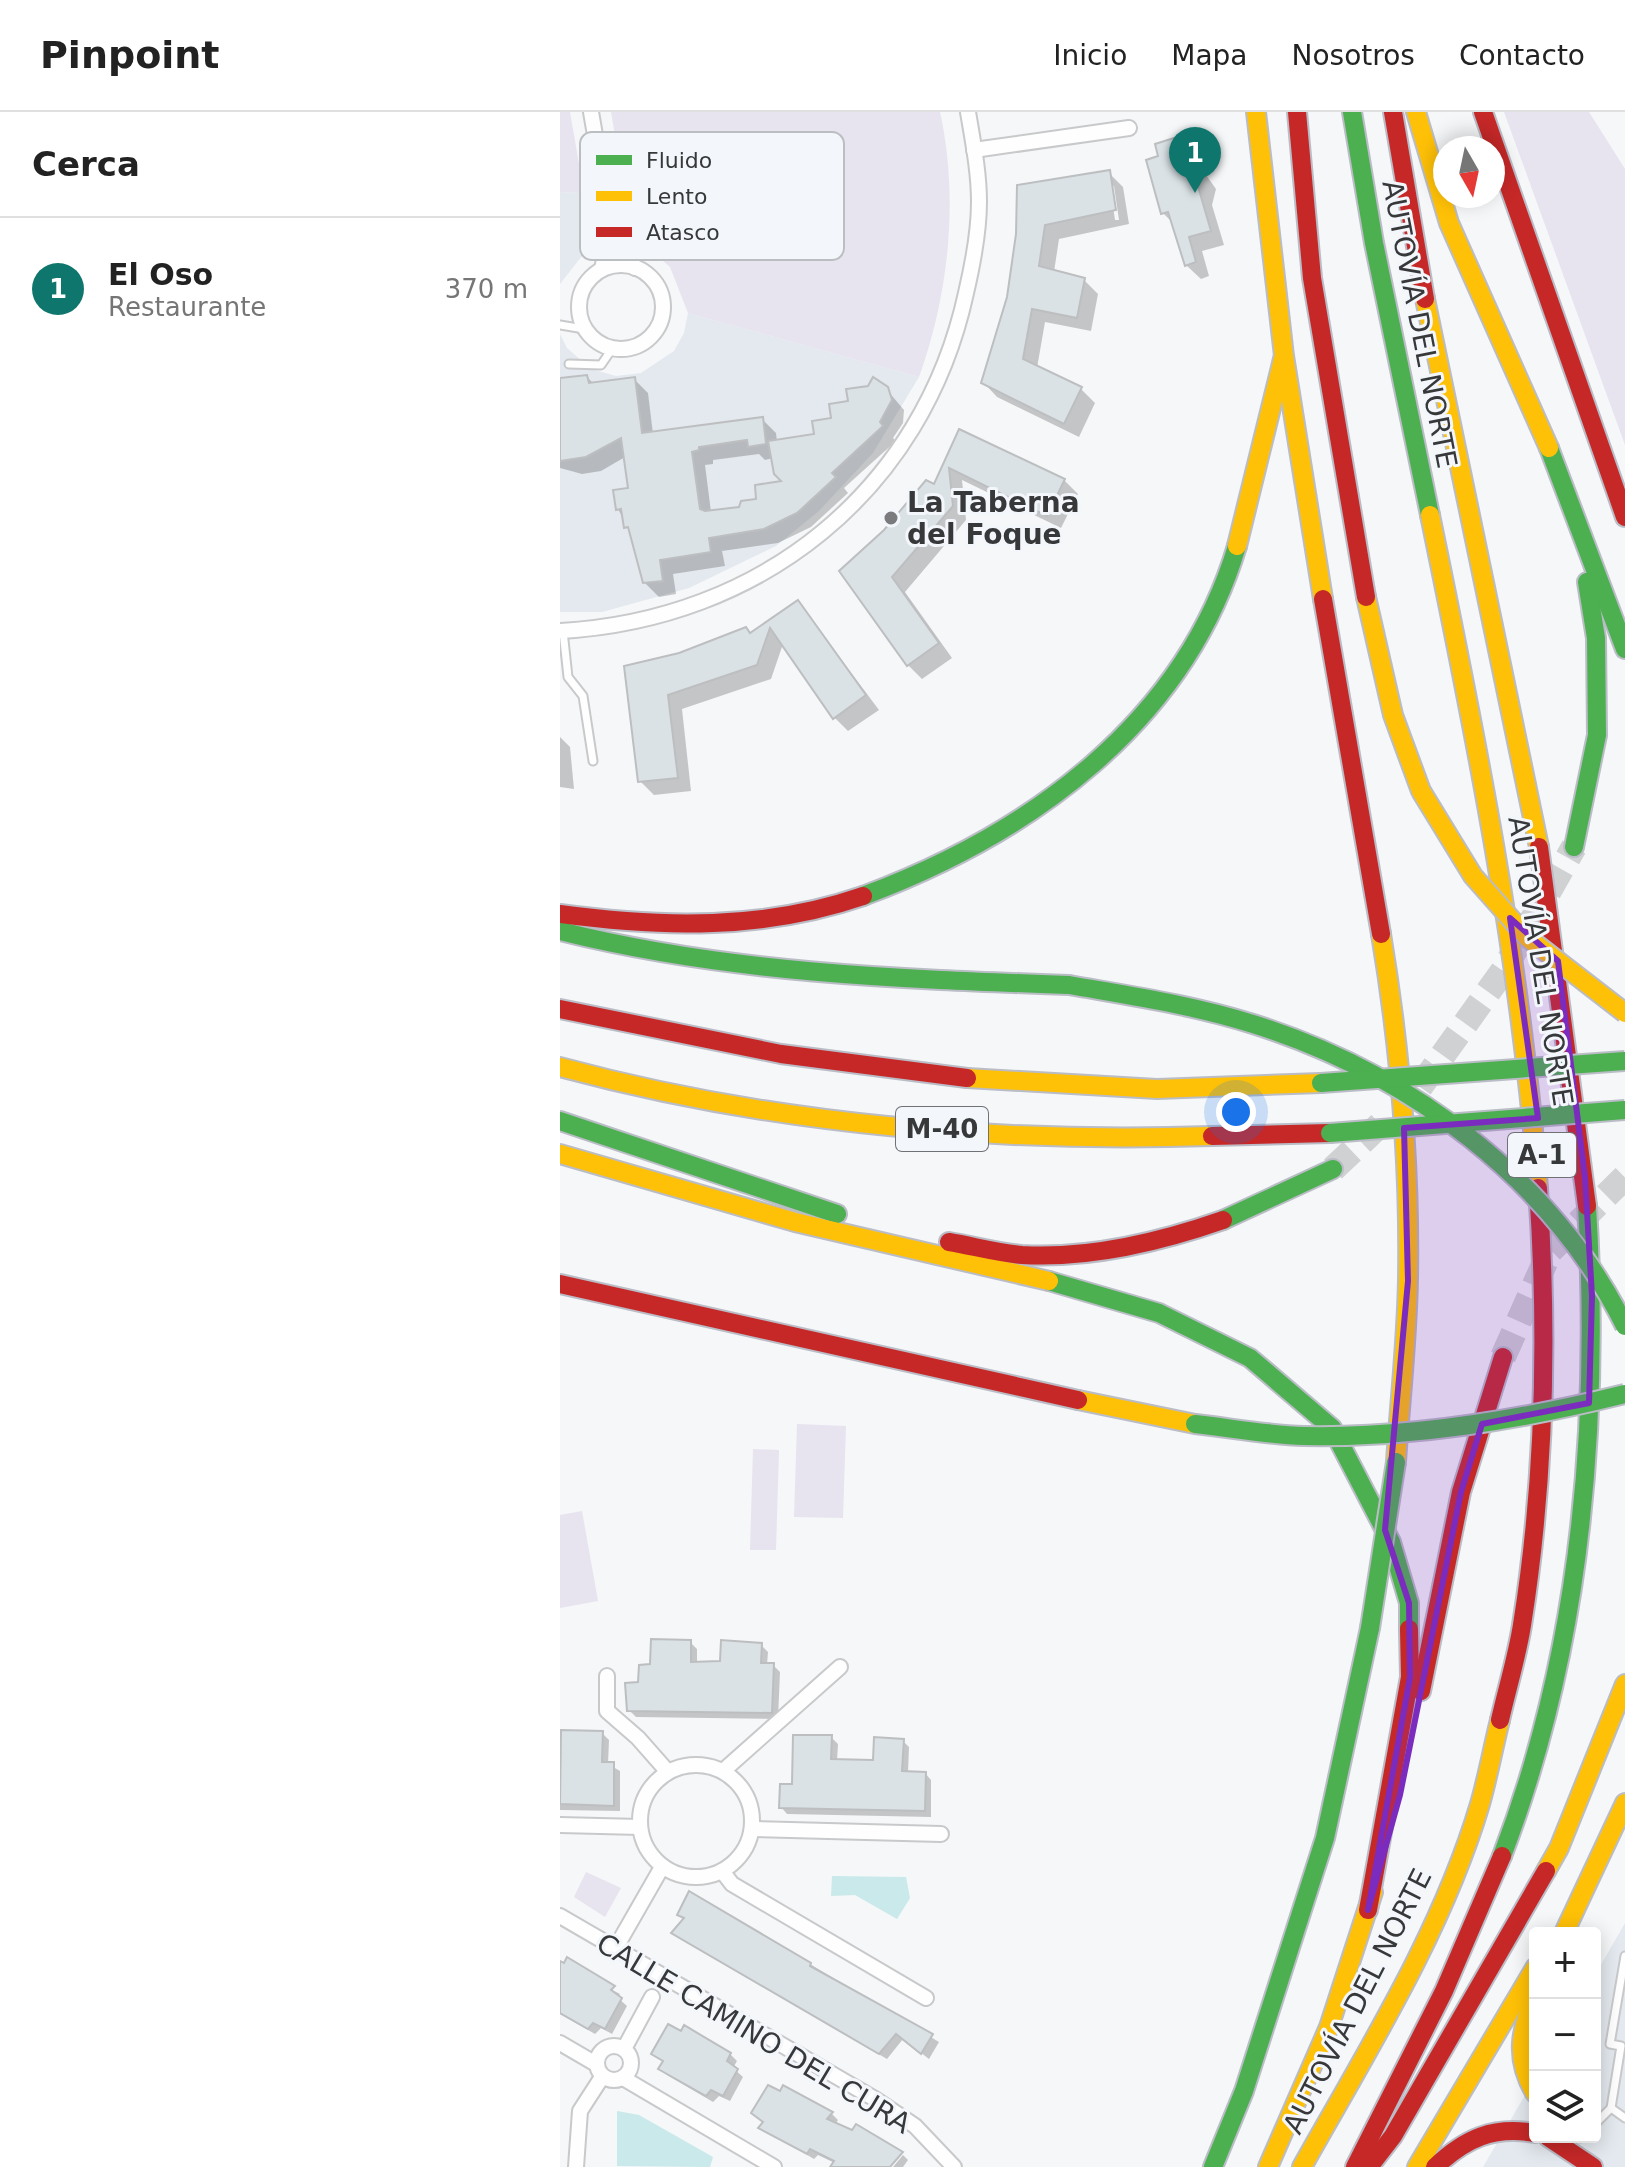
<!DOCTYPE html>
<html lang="es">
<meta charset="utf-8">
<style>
body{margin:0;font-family:"DejaVu Sans",sans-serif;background:#f6f6f6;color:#222}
.controls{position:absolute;right:24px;bottom:24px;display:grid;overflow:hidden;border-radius:8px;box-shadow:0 4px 20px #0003}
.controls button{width:72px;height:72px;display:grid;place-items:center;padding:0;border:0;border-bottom:2px solid #e0e0e0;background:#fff;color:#222;font:40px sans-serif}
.compass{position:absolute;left:873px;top:24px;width:72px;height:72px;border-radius:50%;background:#fff;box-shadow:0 4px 20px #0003;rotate:171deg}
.you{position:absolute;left:676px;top:1000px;width:28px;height:28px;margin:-20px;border:6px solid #fff;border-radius:50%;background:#1a73e8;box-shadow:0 0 0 12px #1a73e833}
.badge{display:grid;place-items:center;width:52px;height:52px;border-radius:50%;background:#0f766e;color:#fff;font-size:26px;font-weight:700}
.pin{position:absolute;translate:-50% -66px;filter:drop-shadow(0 2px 4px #0008)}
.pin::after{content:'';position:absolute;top:42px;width:28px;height:24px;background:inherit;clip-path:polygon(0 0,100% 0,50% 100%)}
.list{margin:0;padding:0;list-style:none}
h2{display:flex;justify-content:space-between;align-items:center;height:104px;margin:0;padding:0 32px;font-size:34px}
h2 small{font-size:26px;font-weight:400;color:#767676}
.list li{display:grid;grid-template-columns:52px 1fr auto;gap:24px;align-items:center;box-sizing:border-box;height:144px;padding:0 32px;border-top:2px solid #e0e0e0}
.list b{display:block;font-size:30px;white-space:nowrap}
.list p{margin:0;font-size:26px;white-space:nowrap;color:#767676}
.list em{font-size:26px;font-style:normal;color:#767676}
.icon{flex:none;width:44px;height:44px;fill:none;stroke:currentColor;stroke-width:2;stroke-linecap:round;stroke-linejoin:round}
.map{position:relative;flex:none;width:1065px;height:2055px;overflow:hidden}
header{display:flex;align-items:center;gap:48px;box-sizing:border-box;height:112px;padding:0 40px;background:#fff;border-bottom:2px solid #e0e0e0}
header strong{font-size:38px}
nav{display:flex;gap:44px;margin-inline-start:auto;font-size:28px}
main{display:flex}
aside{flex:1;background:#fff}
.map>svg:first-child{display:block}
</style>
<header>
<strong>Pinpoint</strong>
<nav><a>Inicio</a><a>Mapa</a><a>Nosotros</a><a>Contacto</a></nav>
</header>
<main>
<aside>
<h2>Cerca<small></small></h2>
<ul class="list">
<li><span class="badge">1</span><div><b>El Oso</b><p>Restaurante</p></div><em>370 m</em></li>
</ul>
</aside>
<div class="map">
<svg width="1065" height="2055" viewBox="0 0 1065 2055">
<rect width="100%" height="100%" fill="#f5f7f9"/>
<g fill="#e4e9ef">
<path d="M0 80 24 81 32 131 0 172Z"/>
<path d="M128 201 359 265 313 341 259 399 216 434 129 476 42 500H0V222L7 236 31 257 56 264 81 261 114 239 124 221Z"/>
<path d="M1065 1811V2055H923L975 1966V2025H1035V1863Z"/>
</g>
<g fill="#e7e3ef">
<path d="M0 0H10L24 81 0 80Z"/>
<path d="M51 0H380C399 86 389 182 359 265L128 201 110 155 72 122Z"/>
<path d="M944 0H1029L1065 57V333Z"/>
<path d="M237 1312 286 1314 283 1406 234 1405Z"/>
<path d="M193 1337 219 1338 216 1438H190Z"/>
<path d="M22 1399 38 1489 0 1496V1403Z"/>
<path d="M26 1760 61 1776 45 1805 14 1785Z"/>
</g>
<g fill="#c9e9ea">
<path d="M272 1764 346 1765 350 1786 337 1807 295 1783 271 1784Z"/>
<path d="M57 1999 79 2003 153 2045 150 2055 57 2054Z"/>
</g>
<g fill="#0003" fill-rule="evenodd">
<path d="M614 28 639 53 656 77 652 93 664 133 642 139 649 164 641 167 626 153 614 112 603 101 600 46Z"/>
<path d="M549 61 563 75 569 112 499 127 494 160 524 168 538 182 531 219 485 210 477 256 521 277 535 291 519 325 437 285 423 270 449 185 458 122ZM550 74H554L559 108H555Z"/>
<path d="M27 265 34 272 74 267 88 281 93 322 202 307 216 321 217 330 256 324 290 291 322 272 344 298 343 311 333 326 336 329 284 376 288 381 251 415 218 431 162 439 165 454 113 462 116 482 99 485 84 470 71 421 58 397 70 378 65 345 41 359 22 362 0 356V268ZM199 342 205 348 213 346 225 371 180 397 151 400 145 353 153 352V348Z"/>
<path d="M400 319 504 368 518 382 501 416 402 368 406 408 345 480 392 546 362 567 348 553 282 459 375 374Z"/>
<path d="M238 490 319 598 288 619 274 605 223 532 211 567 122 597 131 679 94 683 80 669 120 543 191 523Z"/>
<path d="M0 625 10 635 14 677 0 675Z"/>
<path d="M130 1530 137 1537V1552L162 1551 201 1533 208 1540 207 1553H213L220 1560 218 1607 76 1605 69 1598 92 1554Z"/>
<path d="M42 1621 49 1628 48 1652 60 1659V1699L0 1698V1643Z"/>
<path d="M271 1625 278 1632 277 1649 315 1651 343 1629 349 1635 348 1661H365L371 1668V1705L227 1702 221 1695Z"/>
<path d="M119 1802 250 1852 379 1930 369 1947 343 1927 327 1947 120 1827 114 1821 125 1808Z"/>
<path d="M0 1851 60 1882 57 1885 67 1894 52 1922 41 1916 35 1922 0 1902Z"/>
<path d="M94 1942H170L177 1949 173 1956 183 1965 170 1989 159 1984 153 1990 107 1963 101 1957 104 1951Z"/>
<path d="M208 1976 221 1982 224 1976 272 2002 278 2008 275 2013 292 2020 296 2014 340 2041 328 2055H272L275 2051 258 2043 254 2047 201 2016 205 2011 194 2001Z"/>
<path d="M343 2043 348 2048 343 2055H333Z"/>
</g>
<g fill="#dae2e6" stroke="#bdbec0" stroke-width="2">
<path d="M614 26 618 38 625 36 629 49 640 54 639 78 651 119 629 125 636 150 625 154 608 100 601 102 586 48 598 44 595 32Z"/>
<path d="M550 58 556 98 485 113 479 154 525 166 517 206 472 197 463 247 522 275 504 312 421 271 447 185 456 122 457 73Z"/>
<path d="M27 263 29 271 75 265 82 321 203 305 206 332 188 335 187 328 139 335V338L132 340 140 397 145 399 179 395 181 389 196 387 195 373 221 369 214 362 208 329 254 322 252 309 271 306 269 292 288 289 286 277 308 274 313 265 328 275 332 288 320 310 323 314 272 361 276 365 237 401 204 417 149 426 151 440 100 448 103 469 83 471 68 415 64 416 61 397 56 398 53 378 68 376 61 326 26 345 0 349V266Z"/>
<path d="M399 317 505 367 487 404 389 356 393 394 332 465 379 531 347 554 279 459 324 418 366 368 374 372Z"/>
<path d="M238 488 306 583 273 607 210 516 197 553 108 583 118 666 78 670 64 554 119 541 186 515 190 521Z"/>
<path d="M91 1527 131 1528V1550L160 1549 161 1528 202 1531 201 1551H214L212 1601 67 1599 65 1571 78 1570 79 1553 90 1552Z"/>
<path d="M1 1618 43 1619 42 1650H54V1694L0 1692Z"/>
<path d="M233 1623H272L271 1647 313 1648 314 1625 344 1627 342 1659 366 1660 365 1699 219 1696 220 1672H232Z"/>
<path d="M129 1779 251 1851 250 1854 373 1922 361 1942 336 1922 319 1942 111 1821 124 1806 117 1803Z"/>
<path d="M7 1845 55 1874 51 1878 62 1886 45 1917 33 1911 28 1917 0 1901V1849L4 1851Z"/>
<path d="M108 1912 121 1919 124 1913 171 1941 167 1949 178 1957 163 1984 151 1978 146 1984 98 1957 103 1949 91 1942Z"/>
<path d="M208 1973 220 1979 223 1973 273 2000 267 2007 292 2018 296 2012 343 2040 330 2055H270L274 2049 250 2037 247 2042 198 2016 203 2010 191 2001Z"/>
</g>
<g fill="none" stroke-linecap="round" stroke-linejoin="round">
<g stroke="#cfd1d3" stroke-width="26" stroke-dasharray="26 13" stroke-linecap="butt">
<path d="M860 975 943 859 1014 735"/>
<path d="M773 1057 826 1007"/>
<path d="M943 1245 990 1139 1065 1065"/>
</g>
<defs>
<g id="lane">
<path d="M0 213 24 217"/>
<path d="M9 252 41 253 52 237"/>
<path d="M3 519 8 565 23 584 33 649"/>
<path d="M1051 1996 1065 2006"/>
<path d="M1035 2012 1051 1996 1061 1934 1050 1932 1065 1844"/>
<path d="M1020 2026 1022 2025"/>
</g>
<g id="street">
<path d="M31 0 51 115 42 157"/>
<path d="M414 38 569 16"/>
<path d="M51 115 75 156"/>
<circle cx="61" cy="195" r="42"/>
<path d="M0 519C201 508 363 379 406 181 413 151 419 121 419 90 419 60 413 30 408 0"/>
<path d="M47 1564V1599L78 1626 108 1660"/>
<circle cx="136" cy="1709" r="56"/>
<path d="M163 1659 280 1555"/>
<path d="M0 1713 80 1715"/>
<path d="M192 1717 381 1722"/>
<path d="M162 1759 172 1772 366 1886"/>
<path d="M0 1804 315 1987 355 2014 394 2055"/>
<path d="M55 1837 102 1755"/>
<path d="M0 1931 36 1952"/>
<circle cx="54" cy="1951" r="17"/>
<path d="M64 1937 92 1885"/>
<path d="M63 1966 214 2055"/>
<path d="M16 2055 20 1999 42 1965"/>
</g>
<g id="fast">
<path d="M792 0 814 131 870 403"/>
<path d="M989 336 1065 537"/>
<path d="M1014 735 1037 623 1036 526 1027 470"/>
<path d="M303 784C469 722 624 612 677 434"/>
<path d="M0 819C168 861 337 867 509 873"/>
<path d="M0 1009 277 1102"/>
<path d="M663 1108 773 1057"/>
<path d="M489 1169 599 1201 690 1246 772 1316 831 1430 849 1491V1517"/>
<path d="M942 1744C1021 1538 1040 1313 1027 1094"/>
<path d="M653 2055 684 1979 765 1726 810 1516"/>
</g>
<g id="slow">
<path d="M696 0 724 244 763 487"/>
<path d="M856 0 889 111 989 336"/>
<path d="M865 187 979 735"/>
<path d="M870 403C916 626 961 849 978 1076"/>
<path d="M677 434 723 247"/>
<path d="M806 485 833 603 861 679"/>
<path d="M821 822C840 936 850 1051 848 1167 847 1228 840 1289 836 1350"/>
<path d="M0 955C211 1012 434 1031 652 1024"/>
<path d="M407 966 597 977 761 971"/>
<path d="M0 1042 235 1110 489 1169"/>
<path d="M518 1288 635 1312"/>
<path d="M986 1759 999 1736 1065 1572"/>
<path d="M1004 1821 1065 1691"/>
<path d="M975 1884C960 1919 955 1947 975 1981"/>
<path d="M708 2055 769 1915 813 1780"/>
<path d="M742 2055C807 1939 882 1820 920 1692 928 1664 933 1636 940 1608"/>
<path d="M857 2055 975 1856"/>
</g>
<g id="jam">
<path d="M737 0 752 166 806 485"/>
<path d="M833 0 865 187"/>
<path d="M923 0 1065 405"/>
<path d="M763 487 821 822"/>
<path d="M979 735 1027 1094"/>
<path d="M0 802C102 816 205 818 303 784"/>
<path d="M0 897 221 942 407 966"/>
<path d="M652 1024 770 1021"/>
<path d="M389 1130C413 1134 438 1141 462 1143 530 1147 600 1130 663 1108"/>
<path d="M0 1172 518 1288"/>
<path d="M861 1579 901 1380 943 1245"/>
<path d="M940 1608C947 1577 957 1545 962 1513 985 1369 988 1221 978 1076"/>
<path d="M808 1798 850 1565 849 1517"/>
<path d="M988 2025 1033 2055"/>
<path d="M795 2055 884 1879 942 1744"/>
<path d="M809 2055 833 2024 986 1759"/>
<path d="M875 2055C906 2026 933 2014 975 2021"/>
</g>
</defs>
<use href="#lane" stroke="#c8c9cb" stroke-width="11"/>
<use href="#street" stroke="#c8c9cb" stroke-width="18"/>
<use href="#fast" stroke="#babcc6" stroke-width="22"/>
<use href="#slow" stroke="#babcc6" stroke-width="22"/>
<use href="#jam" stroke="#babcc6" stroke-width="22"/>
<use href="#lane" stroke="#fefefe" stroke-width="7"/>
<use href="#street" stroke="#fefefe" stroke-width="14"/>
<use href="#fast" stroke="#4caf50" stroke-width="18"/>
<use href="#slow" stroke="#ffc107" stroke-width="18"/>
<use href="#jam" stroke="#c62828" stroke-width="18"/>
<defs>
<g id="fast-bridge">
<path d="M509 873C571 884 633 893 693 912 849 961 992 1067 1065 1214"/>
<path d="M761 971 1065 949"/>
<path d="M770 1021 1065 998"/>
<path d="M635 1312C671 1316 708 1323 744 1324 853 1326 960 1308 1065 1282"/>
<path d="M810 1516 836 1350"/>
</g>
<path id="slow-bridge" d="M861 679 913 764 968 826 1065 901"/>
</defs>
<use href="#fast-bridge" stroke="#babcc6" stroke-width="22" stroke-linecap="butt"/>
<use href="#slow-bridge" stroke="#babcc6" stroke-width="22" stroke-linecap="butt"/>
<use href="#fast-bridge" stroke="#4caf50" stroke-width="18"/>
<use href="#slow-bridge" stroke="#ffc107" stroke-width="18"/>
</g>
<path fill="#7b2cbf" fill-opacity="0.2" stroke="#7b2cbf" stroke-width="6" stroke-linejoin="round" d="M950 806 998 849 1025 1065 1032 1184 1029 1291 922 1312 901 1380 840 1683 808 1798 850 1565 849 1491 825 1418 848 1169 844 1016 978 1006Z"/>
<circle fill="#7a7b7d" stroke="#f3f7fb" stroke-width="3" cx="331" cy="406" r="8"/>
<g text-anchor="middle" stroke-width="6" stroke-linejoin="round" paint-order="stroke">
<g fill="#f3f7fb" stroke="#6f7174" stroke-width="2">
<rect x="336" y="995" width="92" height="44" rx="6"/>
<rect x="948" y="1021" width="68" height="44" rx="6"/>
</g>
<g font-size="26" font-weight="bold" fill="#37383a">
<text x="382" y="1026">M-40</text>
<text x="982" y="1052">A-1</text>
</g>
<g font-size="28" fill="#37383a" stroke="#f3f7fb">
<text transform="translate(860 212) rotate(79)" y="10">AUTOVÍA DEL NORTE</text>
<text transform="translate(981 849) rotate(81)" y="10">AUTOVÍA DEL NORTE</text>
<text transform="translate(797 1889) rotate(-63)" y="10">AUTOVÍA DEL NORTE</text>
<text transform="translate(194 1921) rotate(31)" y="10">CALLE CAMINO DEL CURA</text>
</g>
<g font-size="28" font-weight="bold" fill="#37383a" stroke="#f3f7fb" text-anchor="start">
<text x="347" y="400">La Taberna<tspan x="347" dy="32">del Foque</tspan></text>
</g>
</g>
<rect x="20" y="20" width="264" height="128" rx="12" fill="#f3f7fb" stroke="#bbbec1" stroke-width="2"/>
<rect x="36" y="43" width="36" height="10" fill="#4caf50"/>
<rect x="36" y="79" width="36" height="10" fill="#ffc107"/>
<rect x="36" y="115" width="36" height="10" fill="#c62828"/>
<g font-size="22" fill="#37383a">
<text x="86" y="56">Fluido</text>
<text x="86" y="92">Lento</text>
<text x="86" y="128">Atasco</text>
</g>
</svg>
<div class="controls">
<button>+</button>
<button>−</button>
<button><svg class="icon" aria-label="layers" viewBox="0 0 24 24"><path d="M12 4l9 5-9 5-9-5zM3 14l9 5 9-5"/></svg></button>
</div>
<svg class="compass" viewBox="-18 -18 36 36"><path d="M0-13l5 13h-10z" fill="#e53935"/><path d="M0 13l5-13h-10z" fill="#767676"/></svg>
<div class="you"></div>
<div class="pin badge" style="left:635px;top:81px">1</div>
</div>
</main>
